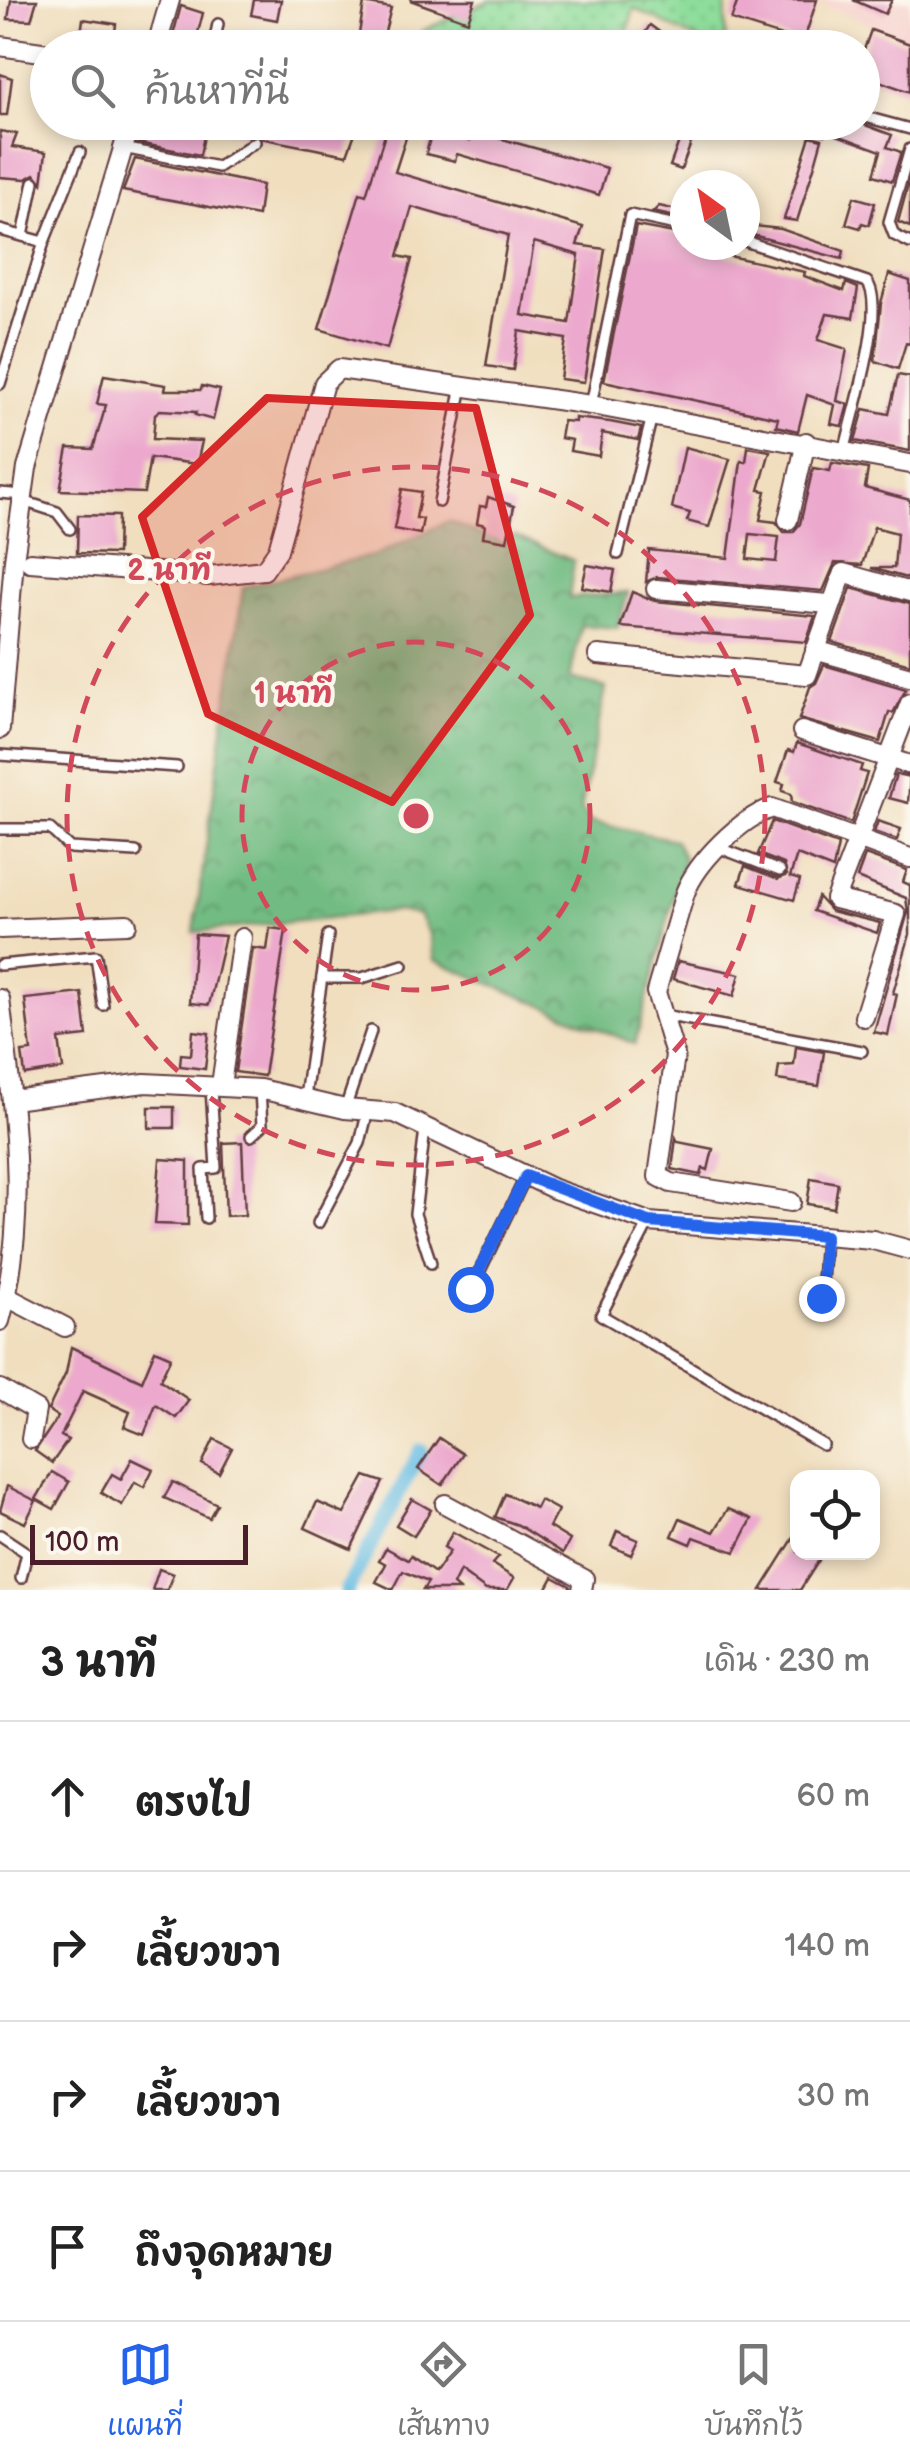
<!DOCTYPE html>
<html lang="th">
<meta charset="utf-8">
<style>
body{margin:0;font-family:"Balsamiq Sans","Playpen Sans Thai",sans-serif;background:#f2f2f2;color:#222}
.controls{position:absolute;right:30px;bottom:30px;display:grid;overflow:hidden;border-radius:20px;box-shadow:0 5px 15px #0003}
.controls button{width:90px;height:90px;display:grid;place-items:center;padding:0;border:0;border-bottom:2px solid #e0e0e0;background:#fff;color:#222;font:50px sans-serif}
.compass{position:absolute;left:670px;top:170px;width:90px;height:90px;border-radius:50%;background:#fff;box-shadow:0 5px 15px #0003;rotate:327deg}
.scale{position:absolute;left:30px;bottom:25px;width:218px;box-sizing:border-box;padding-left:10px;border:5px solid #4a1f2b;border-top:0;font-size:28px;line-height:35px;white-space:nowrap;color:#4a1f2b;-webkit-text-stroke:8px #fbf7ec;paint-order:stroke}
.stop{position:absolute;width:30px;height:30px;margin:-22px;border:8px solid #2563eb;border-radius:50%;background:#fff}
.stop.end{background:#2563eb;border-color:#fff;box-shadow:0 2px 10px #0008}
.list{margin:0;padding:0;list-style:none}
h2{display:flex;justify-content:space-between;align-items:center;height:130px;margin:0;padding:0 40px;font-size:42px}
h2 small{font-size:32px;font-weight:400;color:#767676}
.list li{display:grid;grid-template-columns:65px 1fr auto;gap:30px;align-items:center;box-sizing:border-box;height:150px;padding:0 40px;border-top:2px solid #e0e0e0}
.list b{display:block;font-size:38px;white-space:nowrap}
.list em{font-size:32px;font-style:normal;color:#767676}
.icon{flex:none;width:55px;height:55px;fill:none;stroke:currentColor;stroke-width:2;stroke-linecap:round;stroke-linejoin:round}
.map{position:relative;flex:none;width:910px;height:1590px;overflow:hidden}
.search{position:absolute;background:#fff;box-shadow:0 5px 15px #0003;left:30px;right:30px;top:30px;height:110px;display:flex;align-items:center;gap:25px;box-sizing:border-box;padding:0 35px;border-radius:55px;color:#767676;font-size:38px}
.sheet{height:730px;background:#fff}
nav{display:flex;justify-content:space-around;align-items:center;box-sizing:border-box;height:140px;border-top:2px solid #e0e0e0;background:#fff;font-size:28px;color:#767676}
nav a{display:grid;justify-items:center;gap:5px}
nav .on{color:#2563eb}
.map>svg:first-child{display:block}
</style>
<div class="map">
<svg width="910" height="1590" viewBox="0 0 910 1590">
<defs>
<pattern id="grass-dots" width="8" height="8" patternUnits="userSpaceOnUse" patternTransform="scale(2.5)"><rect width="8" height="8" fill="#8edd9b"/><path d="M2 2h.1M6 6h.1" fill="none" stroke="#7cbd86" stroke-width="1.8" stroke-linecap="round"/></pattern>
<pattern id="forest-crowns" width="20" height="18" patternUnits="userSpaceOnUse" patternTransform="scale(2.5)"><rect width="20" height="18" fill="#72bc83"/><path d="M2 6a3 3 0 1 1 6 0M12 15a3 3 0 1 1 6 0" fill="none" stroke="#60986b"/></pattern>
</defs>
<rect width="100%" height="100%" fill="#fbf7ec"/>
<filter id="ink" filterUnits="userSpaceOnUse"><feTurbulence type="fractalNoise" baseFrequency=".01" numOctaves="2"/><feDisplacementMap in="SourceGraphic" scale="20" xChannelSelector="R" yChannelSelector="G"/><feConvolveMatrix kernelMatrix="1 2 1 2 8 2 1 2 1" color-interpolation-filters="sRGB"/></filter>
<filter id="wash" filterUnits="userSpaceOnUse"><feTurbulence type="fractalNoise" baseFrequency=".0048" numOctaves="4" result="noise"/><feDisplacementMap in="SourceGraphic" scale="40" xChannelSelector="R" yChannelSelector="G"/><feGaussianBlur stdDeviation="2.25" result="paint"/><feColorMatrix in="noise" values="0 0 0 0 0 0 0 0 0 0 0 0 0 0 0 0 0 1.4 0 .05"/><feComposite in="paint" operator="in"/></filter>
<g filter="url(#wash)">
<rect width="100%" height="100%" fill="#f0debe"/>
<path fill="#f7d0cc" d="M811 0H910V40Z"/>
<path fill="url(#grass-dots)" stroke="#6c7e63" stroke-width="2.5" d="M490 0H726L725 47H711L634 8 623 47H582L575 35 553 47 419 48 422 31Z"/>
<path fill="url(#forest-crowns)" stroke="#5e6e57" stroke-width="2.5" d="M448 521 506 545 514 536 574 561 569 598 628 593 617 628 581 625 570 679 606 688 581 809 590 822 675 840 684 859 635 1044 434 960 429 934 419 915 397 911 194 932 243 587 376 555Z"/>
<g fill="none" stroke-linecap="round" stroke-linejoin="round">
<path stroke="#67bde3" stroke-width="15" d="M347 1590 421 1451"/>
</g>
<g id="blocks">
<g fill="#eca9cd" fill-rule="evenodd">
<path d="M11 0H37L31 20 8 19Z"/>
<path d="M254 0H281L277 20 251 15Z"/>
<path d="M410 0H475L468 21Z"/>
<path d="M738 0H817L803 43 731 20Z"/>
<path d="M853 0H892L885 14Z"/>
<path d="M364 3 391 8 383 39 359 34Z"/>
<path d="M181 6 203 13 194 48 170 46Z"/>
<path d="M83 19 116 24 113 48H79Z"/>
<path d="M650 25 681 48H635Z"/>
<path d="M871 30 910 44V92L862 75V55Z"/>
<path d="M0 74 12 78 7 115H0Z"/>
<path d="M207 122 200 155 138 143 144 122Z"/>
<path d="M208 122H296L355 133 347 155 208 128Z"/>
<path d="M396 122H411L395 172 583 227 577 245 605 249 584 382 560 379 566 339 519 331 513 370 486 366 508 235 412 207 398 256 412 259 387 349 319 329 360 193 366 195 387 128 395 130ZM534 242 579 255 569 323 522 315Z"/>
<path d="M434 122H446L442 134 470 141 473 131 607 168 599 195 457 154 455 161 426 154Z"/>
<path d="M686 122H699L681 170 670 166Z"/>
<path d="M807 122H857L892 135 887 147 901 152 892 181 874 175 881 151 826 131 825 135 813 132 815 127Z"/>
<path d="M0 131 17 134 12 147 46 152 42 183 35 174 26 179 0 177Z"/>
<path d="M810 136 822 139 815 164 797 221 784 219Z"/>
<path d="M135 159 262 185 258 216 123 191Z"/>
<path d="M910 178V227L898 222Z"/>
<path d="M854 197 875 203 869 225 862 223 860 228 846 224Z"/>
<path d="M659 206 685 212V219L653 212Z"/>
<path d="M745 225 781 229 844 251 842 259 745 233Z"/>
<path d="M636 226 685 235V245H726L724 255 805 272 804 276 844 291 846 283 858 288 853 318 827 314 818 340 847 349 837 401 848 404 842 426 831 424 835 405 807 395 798 431 776 426 778 418 604 381Z"/>
<path d="M889 274 910 281V344L906 343 898 369 875 361 881 303Z"/>
<path d="M104 375 166 385 165 390H201L202 386 220 390 213 420 195 415 196 412 160 410 155 414 153 439 202 441 197 464 150 458 144 493 60 490 68 448 93 449 106 405 97 404Z"/>
<path d="M898 375 910 377V451L855 441 864 409 889 414Z"/>
<path d="M575 418 610 422 641 428 638 440 602 433 599 456 570 451 572 440 560 438 563 421 575 422Z"/>
<path d="M685 447 730 459 709 527 687 521 690 513 672 508Z"/>
<path d="M748 447 770 451 759 490 766 491 760 520 776 522 784 532H793L800 524 813 468 830 471 832 463 868 469 865 488 910 500V579L871 568H894L897 533 874 527 862 565 835 563 823 591 657 577 646 582 649 550 728 558 741 461 746 462ZM750 534 779 537 776 562 747 559Z"/>
<path d="M402 489 421 492 416 518 423 519 420 534 394 529Z"/>
<path d="M488 497 514 506 507 541 483 537 485 525 477 523 480 506 486 507Z"/>
<path d="M78 515 118 516 117 554 77 553Z"/>
<path d="M587 565 615 570 611 592 582 587Z"/>
<path d="M851 588 910 604V664L832 642Z"/>
<path d="M632 592 655 601 815 616 806 642 620 627Z"/>
<path d="M824 665 906 689 893 713 889 712 880 742 799 719 810 687 816 683Z"/>
<path d="M797 743 862 765 860 771 867 773 851 823 792 802 791 794 782 791 784 784 777 782 788 750 794 752Z"/>
<path d="M896 774 910 777 908 803 889 798Z"/>
<path d="M772 821 838 845 833 869 797 855 790 877 800 880 794 900 739 884 745 866 778 879 787 875 784 864 758 854Z"/>
<path d="M878 821 901 829 897 840 874 832Z"/>
<path d="M865 855 907 870 903 882 910 885V934L893 993 897 994 888 1035 874 1032 908 912 906 898 857 878Z"/>
<path d="M818 897 831 911 880 923 877 933 813 911Z"/>
<path d="M270 928 286 930 264 1076 235 1072 253 948 267 950Z"/>
<path d="M195 934 225 936 209 1005 190 1003Z"/>
<path d="M678 961 740 974 734 996 673 979Z"/>
<path d="M82 993 87 1036 59 1039 63 1069 25 1075 22 1052 31 1051 25 999Z"/>
<path d="M193 1031 209 1033 205 1069 180 1066 181 1054 191 1055Z"/>
<path d="M796 1047 824 1052 819 1086 777 1080 779 1066 794 1065Z"/>
<rect x="149" y="1107" width="25" height="21"/>
<path d="M676 1138 678 1142 713 1149 708 1170 703 1168 701 1175 672 1169Z"/>
<path d="M242 1142 245 1215 226 1216 223 1143Z"/>
<path d="M160 1159 188 1161V1225L155 1224Z"/>
<path d="M811 1178 838 1183 834 1208 807 1204Z"/>
<path d="M71 1347 142 1381 155 1350 171 1357 160 1380 189 1400 176 1418 156 1405 144 1435 124 1427 130 1412 83 1391 61 1436 68 1440 52 1463 35 1451 58 1417 48 1410 66 1373Z"/>
<path d="M439 1438 463 1454 442 1485 418 1469Z"/>
<path d="M214 1439 232 1448 219 1473 202 1464Z"/>
<path d="M132 1459 153 1469 144 1487 135 1482 122 1505 101 1493 112 1474 121 1479Z"/>
<path d="M52 1472 69 1482 54 1509 36 1499Z"/>
<path d="M365 1476 383 1482 351 1549 305 1528 317 1502 344 1514Z"/>
<path d="M173 1482 217 1504 209 1518 164 1498Z"/>
<path d="M7 1486 36 1501 25 1523 0 1511Z"/>
<path d="M505 1494 536 1508 540 1500 558 1510 549 1527 570 1540 563 1553 518 1525 495 1517Z"/>
<path d="M412 1499 431 1510 414 1536 396 1525Z"/>
<path d="M728 1509 752 1519 735 1552 694 1537 691 1544 672 1536 680 1518 714 1532Z"/>
<path d="M617 1531 638 1540 631 1555 611 1546Z"/>
<path d="M798 1531V1552L819 1560 800 1590H761Z"/>
<path d="M453 1532 498 1557 492 1564 514 1578 507 1590H486L460 1571 453 1585 459 1590H423L428 1582 403 1571 393 1590 376 1582 386 1564 379 1560 386 1548 408 1560 411 1556 435 1573 450 1551 444 1547Z"/>
<path d="M159 1569 173 1574 167 1590H152Z"/>
<path d="M553 1577 570 1586V1590H546Z"/>
</g>
</g>
</g>
<g filter="url(#ink)">
<use href="#blocks" fill-opacity="0" stroke="#633c41" stroke-width="2.5"/>
<g fill="none" stroke-linecap="round" stroke-linejoin="round">
<defs>
<g id="service">
<path d="M213 48 218 24"/>
<path d="M862 116 910 129"/>
<path d="M123 148 218 167 255 142"/>
<path d="M910 149 889 222 894 235 910 243"/>
<path d="M0 230 44 242"/>
<path d="M23 236 34 182"/>
<path d="M745 241 867 282C887 307 852 416 845 449"/>
<path d="M0 384 44 242 80 152"/>
<path d="M591 405 630 215 685 227"/>
<path d="M0 493 23 495"/>
<path d="M23 501 57 512 70 529"/>
<path d="M439 502 462 386"/>
<path d="M618 554 652 416"/>
<path d="M0 755 177 767"/>
<path d="M0 829H50L70 848 136 852"/>
<path d="M720 848 780 871"/>
<path d="M0 965 96 956 103 1005"/>
<path d="M322 978H362L403 965"/>
<path d="M663 1015 862 1051"/>
<path d="M305 1097 328 935"/>
<path d="M345 1109 371 1031"/>
<path d="M425 1129 415 1214 431 1263"/>
<path d="M251 1136 262 1126 260 1089"/>
<path d="M206 1218 203 1169 216 1168 211 1088"/>
<path d="M649 1222 601 1315 823 1445"/>
<path d="M318 1223 360 1143 368 1110"/>
<path d="M471 1289 526 1176"/>
<path d="M821 1298 825 1236"/>
<path d="M0 1535 27 1553 21 1578"/>
</g>
<g id="minor">
<path d="M0 46 48 53"/>
<path d="M156 48 170 0"/>
<path d="M788 520 806 442"/>
<path d="M30 562 209 576 264 570 278 550 324 383 339 369 591 405 910 464"/>
<path d="M656 589 829 604"/>
<path d="M815 650 910 677"/>
<path d="M598 655 807 675 843 573 910 592"/>
<path d="M0 729 14 560 27 468 131 122"/>
<path d="M802 731 910 765"/>
<path d="M0 929 127 924"/>
<path d="M0 999C13 1107 30 1215 0 1321"/>
<path d="M864 1017 896 914 835 899 910 703"/>
<path d="M221 1085 242 938"/>
<path d="M12 1100 145 1083 260 1089 345 1109 395 1113 554 1189 649 1222 873 1240 910 1250"/>
<path d="M791 1202 671 1183 658 1176 675 1055 656 992 685 893C697 862 741 818 772 808L910 858"/>
<path d="M7 1297 65 1327"/>
<path d="M0 1389 36 1410 31 1439"/>
<path d="M445 1504 584 1579 582 1590"/>
</g>
</defs>
<use href="#service" stroke="#633c41" stroke-width="14"/>
<use href="#minor" stroke="#633c41" stroke-width="22"/>
<use href="#service" stroke="#fff" stroke-width="9"/>
<use href="#minor" stroke="#fff" stroke-width="18"/>
</g>
</g>
<g fill="none" stroke-linecap="round" stroke-linejoin="round" filter="url(#ink)">
<path stroke="#2563eb" stroke-width="12" d="M470 1289 526 1176 649 1222 825 1236 821 1298"/>
</g>
<path fill="#d62828" fill-opacity="0.2" stroke="#d62828" stroke-width="8" stroke-linejoin="round" d="M267 398 476 408 530 615 392 802 208 714 142 517Z"/>
<g fill="none" stroke="#d1495b" stroke-width="5" stroke-dasharray="18 12">
<circle cx="416" cy="816" r="174"/>
<circle cx="416" cy="816" r="349"/>
</g>
<circle cx="416" cy="816" r="15" fill="#d1495b" stroke="#fbf7ec" stroke-width="5"/>
<g font-size="30" text-anchor="middle" font-weight="bold" fill="#d1495b" stroke="#fbf7ec" stroke-width="8" stroke-linejoin="round" paint-order="stroke">
<text x="169" y="580">2 นาที</text>
<text x="293" y="703">1 นาที</text>
</g>
</svg>
<div class="controls">
<button><svg class="icon" aria-label="locate" viewBox="0 0 24 24"><circle cx="12" cy="12" r="6"/><path d="M12 2v4M12 18v4M2 12h4M18 12h4"/></svg></button>
</div>
<svg class="compass" viewBox="-18 -18 36 36"><path d="M0-13l5 13h-10z" fill="#e53935"/><path d="M0 13l5-13h-10z" fill="#767676"/></svg>
<div class="scale">100 m</div>
<div class="stop" style="left:470px;top:1289px"></div>
<div class="stop end" style="left:821px;top:1298px"></div>
<div class="search"><svg class="icon" aria-label="search" viewBox="0 0 24 24"><circle cx="10" cy="10" r="6"/><path d="M15 15l6 6"/></svg>ค้นหาที่นี่</div>
</div>
<section class="sheet">
<h2>3 นาที<small>เดิน · 230 m</small></h2>
<ul class="list">
<li><svg class="icon" aria-label="ahead" viewBox="0 0 24 24"><path d="M12 20V5M6 11l6-6 6 6"/></svg><div><b>ตรงไป</b></div><em>60 m</em></li>
<li><svg class="icon" aria-label="right" viewBox="0 0 24 24"><path d="M7 20v-9h11M14 6l5 5-5 5"/></svg><div><b>เลี้ยวขวา</b></div><em>140 m</em></li>
<li><svg class="icon" aria-label="right" viewBox="0 0 24 24"><path d="M7 20v-9h11M14 6l5 5-5 5"/></svg><div><b>เลี้ยวขวา</b></div><em>30 m</em></li>
<li><svg class="icon" aria-label="arrive" viewBox="0 0 24 24"><path d="M6 21V4h12l-3 4 3 4H6"/></svg><div><b>ถึงจุดหมาย</b></div></li>
</ul>
</section>
<nav>
<a class="on"><svg class="icon" aria-label="map" viewBox="0 0 24 24"><path d="M3 6l6-2 6 2 6-2v14l-6 2-6-2-6 2zM9 4v14M15 6v14"/></svg>แผนที่</a>
<a><svg class="icon" aria-label="directions" viewBox="0 0 24 24"><path d="M12 3l9 9-9 9-9-9zM9 14v-3h6M13 9l2 2-2 2"/></svg>เส้นทาง</a>
<a><svg class="icon" aria-label="saved" viewBox="0 0 24 24"><path d="M7 4h10v16l-5-4-5 4z"/></svg>บันทึกไว้</a>
</nav>
